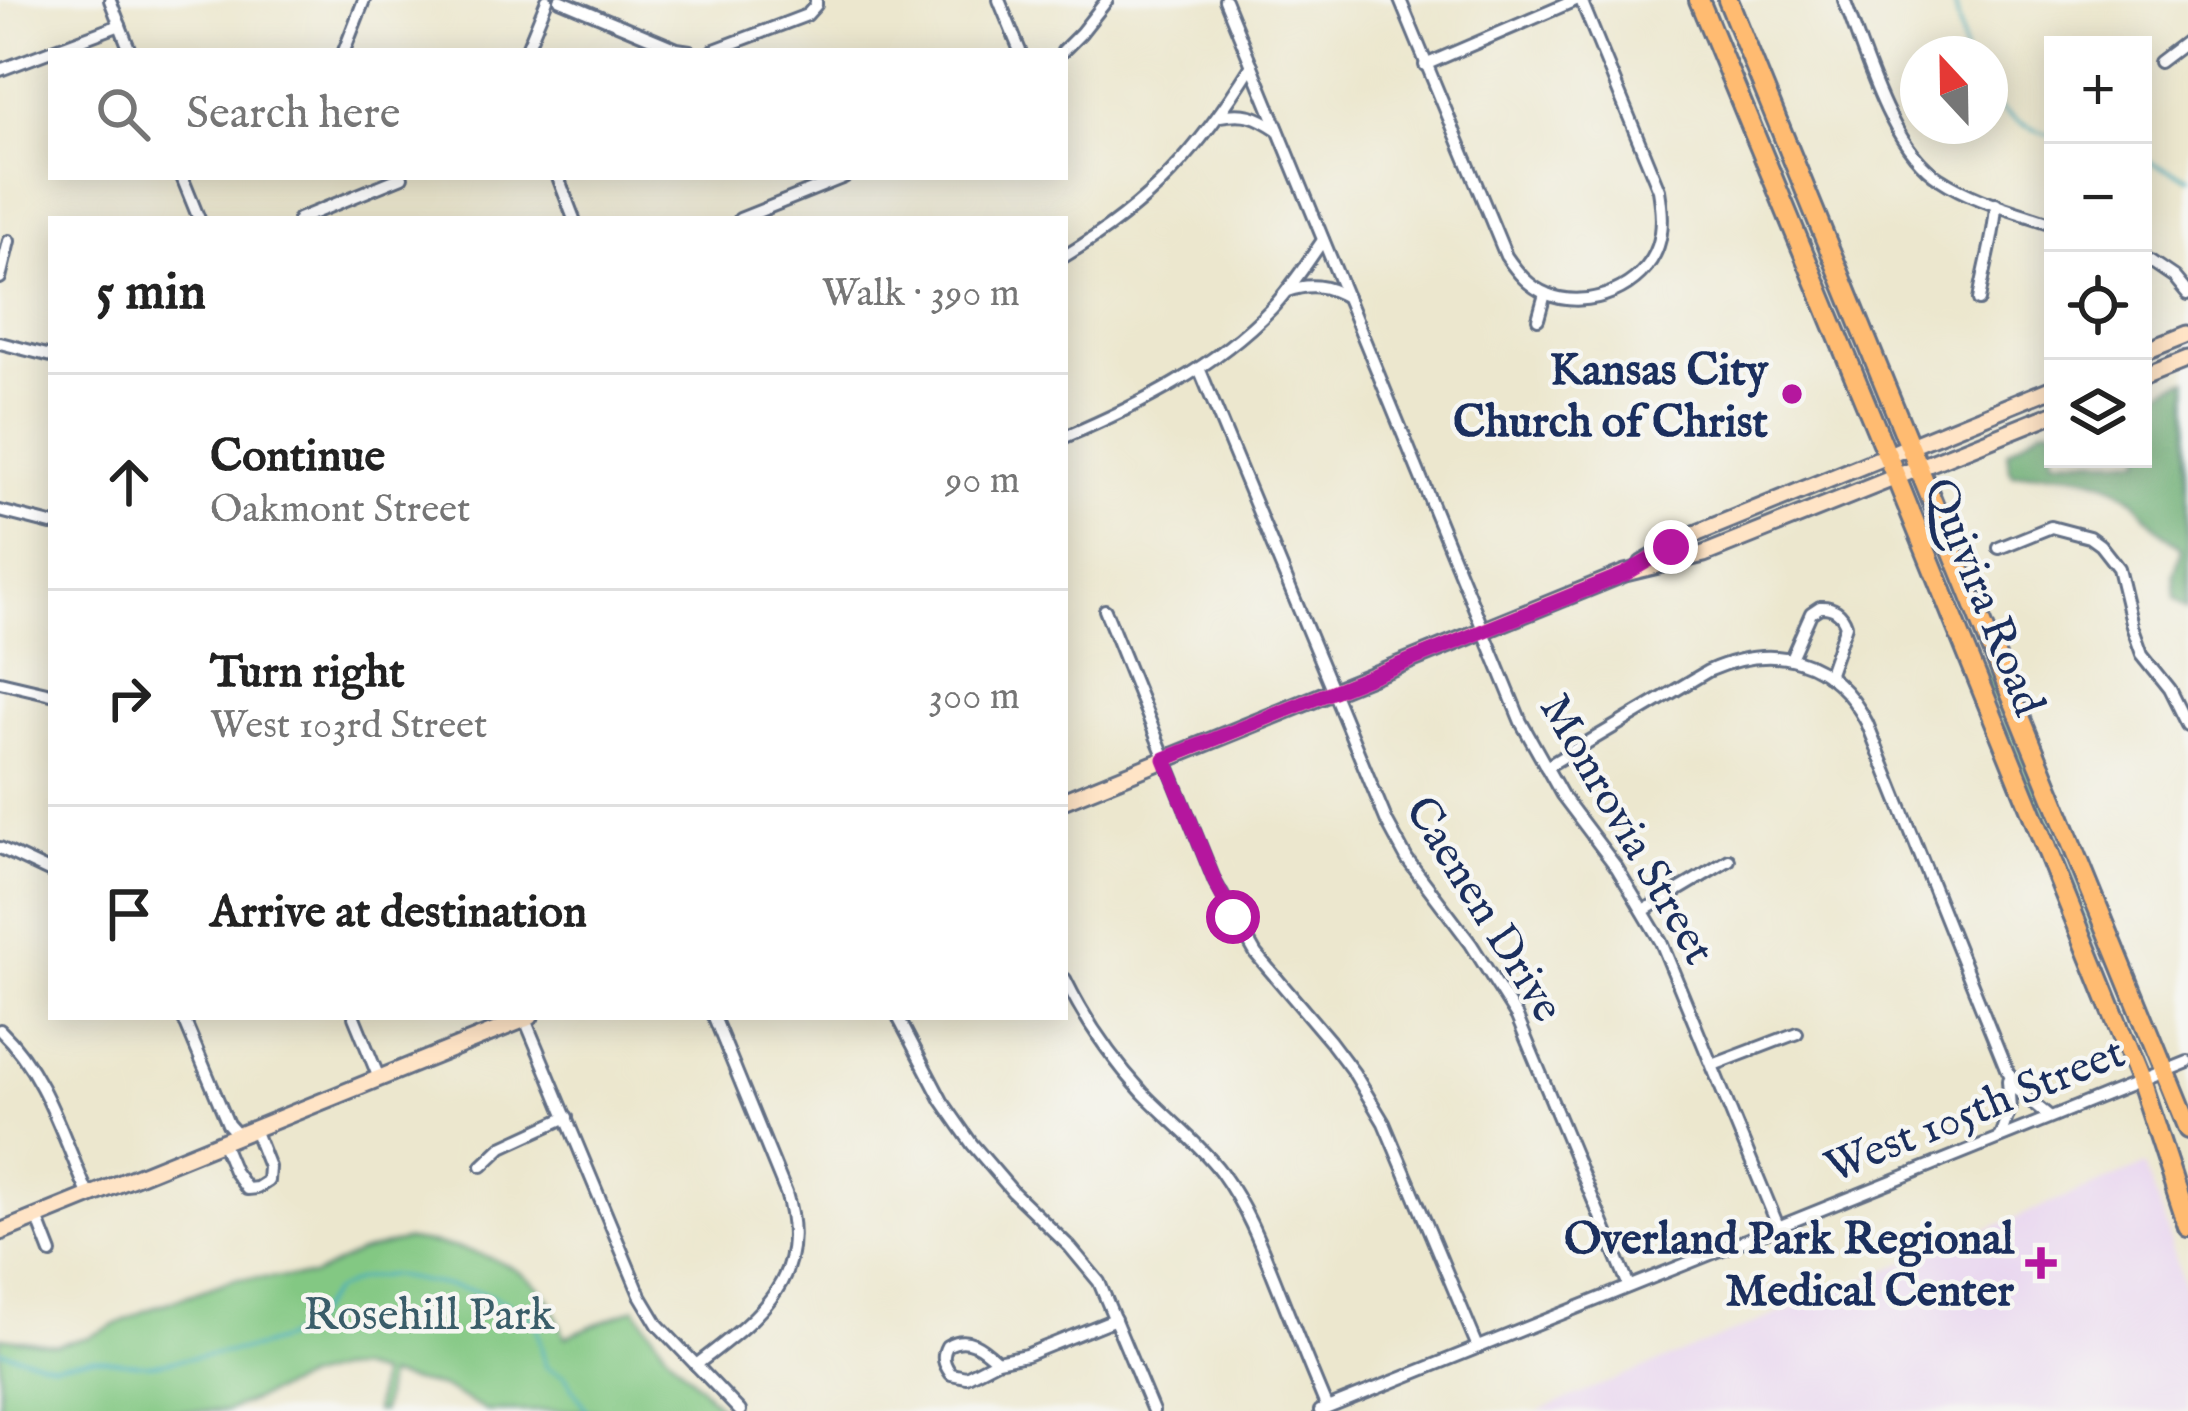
<!DOCTYPE html>
<meta charset="utf-8">
<style>
body{margin:0;font-family:"IM FELL English",serif;background:#f2f2f2;color:#222}
.controls{position:absolute;right:36px;top:36px;display:grid;overflow:hidden;border-radius:0px;box-shadow:0 6px 30px #0003}
.controls button{width:108px;height:108px;display:grid;place-items:center;padding:0;border:0;border-bottom:3px solid #e0e0e0;background:#fff;color:#222;font:60px sans-serif}
.compass{position:absolute;left:1900px;top:36px;width:108px;height:108px;border-radius:50%;background:#fff;box-shadow:0 6px 30px #0003;rotate:338deg}
.stop{position:absolute;width:36px;height:36px;margin:-27px;border:9px solid #b5179e;border-radius:50%;background:#fff}
.stop.end{background:#b5179e;border-color:#fff;box-shadow:0 3px 12px #0008}
.list{margin:0;padding:0;list-style:none}
h2{display:flex;justify-content:space-between;align-items:center;height:156px;margin:0;padding:0 48px;font-size:51px}
h2 small{font-size:39px;font-weight:400;color:#767676}
.list li{display:grid;grid-template-columns:78px 1fr auto;gap:36px;align-items:center;box-sizing:border-box;height:216px;padding:0 48px;border-top:3px solid #e0e0e0}
.list b{display:block;font-size:45px;white-space:nowrap}
.list p{margin:0;font-size:39px;white-space:nowrap;color:#767676}
.list em{font-size:39px;font-style:normal;color:#767676}
.icon{flex:none;width:66px;height:66px;fill:none;stroke:currentColor;stroke-width:2;stroke-linecap:round;stroke-linejoin:round}
.map{position:relative;flex:none;width:2188px;height:1411px;overflow:hidden}
.search{position:absolute;background:#fff;box-shadow:0 6px 30px #0003;left:48px;top:48px;width:1020px;height:132px;display:flex;align-items:center;gap:30px;box-sizing:border-box;padding:0 42px;border-radius:0px;color:#767676;font-size:45px}
.panel{position:absolute;background:#fff;box-shadow:0 6px 30px #0003;left:48px;top:216px;width:1020px;height:804px;border-radius:0px}
.map>svg:first-child{display:block}
</style>
<div class="map">
<svg width="2188" height="1411" viewBox="0 0 2188 1411">
<rect width="100%" height="100%" fill="#f6f6f2"/>
<filter id="ink" filterUnits="userSpaceOnUse"><feTurbulence type="fractalNoise" baseFrequency=".00833" numOctaves="2"/><feDisplacementMap in="SourceGraphic" scale="24" xChannelSelector="R" yChannelSelector="G"/><feConvolveMatrix kernelMatrix="1 2 1 2 8 2 1 2 1" color-interpolation-filters="sRGB"/></filter>
<filter id="wash" filterUnits="userSpaceOnUse"><feTurbulence type="fractalNoise" baseFrequency=".004" numOctaves="4" result="noise"/><feDisplacementMap in="SourceGraphic" scale="48" xChannelSelector="R" yChannelSelector="G"/><feGaussianBlur stdDeviation="2.7" result="paint"/><feColorMatrix in="noise" values="0 0 0 0 0 0 0 0 0 0 0 0 0 0 0 0 0 1.4 0 .05"/><feComposite in="paint" operator="in"/></filter>
<g filter="url(#wash)">
<rect width="100%" height="100%" fill="#ece7ce"/>
<path fill="#e7d2ef" d="M2146 1165 2188 1302V1411H1538Z"/>
<g fill="#83c883" stroke="#4f7c70" stroke-width="3">
<path d="M1983 664 1996 686 2105 953 2102 955 2085 927 1979 665Z"/>
<path d="M406 1240C454 1245 512 1256 545 1294 554 1306 559 1324 565 1337L635 1308 668 1354 724 1411H486L442 1387 387 1376 382 1411H375L379 1375 356 1369 336 1370 304 1379 226 1411H0V1337L56 1345 89 1337 147 1310 235 1279 312 1276 360 1252Z"/>
</g>
<path fill="#6aac71" stroke="#426e68" stroke-width="3" d="M2188 380V608L2175 598 2173 574 2181 549C2172 540 2161 532 2152 522 2145 515 2141 506 2134 499 2100 470 2054 469 2013 475L2009 468 2007 452 2042 428 2053 426V459H2143V398Z"/>
<g fill="none" stroke-linecap="round" stroke-linejoin="round">
<g stroke="#3fabbe" stroke-width="3">
<path d="M1954 0 1965 54"/>
<path d="M1990 98C2006 118 2028 129 2053 135"/>
<path d="M2143 159 2188 178"/>
<path d="M0 1351 54 1364 92 1358 147 1365 259 1347 283 1339 308 1325 333 1291 359 1279 389 1275 481 1292 511 1305 535 1320 546 1367 565 1376 587 1411"/>
</g>
</g>
</g>
<g filter="url(#ink)">
<g fill="none" stroke-linecap="round" stroke-linejoin="round">
<defs>
<g id="street">
<path d="M110 0 130 51"/>
<path d="M560 0 677 49 690 51"/>
<path d="M999 0 1020 51"/>
<path d="M1225 0 1521 722 1562 795 1617 868 1661 942 1778 1226"/>
<path d="M1400 0 1506 256C1517 272 1529 287 1547 294 1588 311 1644 288 1658 246 1664 227 1662 209 1659 190L1581 0"/>
<path d="M1844 0C1865 53 1890 148 1940 179 1973 201 2016 211 2053 224"/>
<path d="M344 51 364 0"/>
<path d="M526 51 547 0"/>
<path d="M712 51 807 15 816 5V0"/>
<path d="M1063 51 1081 33 1107 0"/>
<path d="M2159 62 2188 40"/>
<path d="M1425 65 1576 0"/>
<path d="M0 70 120 25"/>
<path d="M1220 116C1245 111 1257 116 1278 130"/>
<path d="M182 177 199 219"/>
<path d="M558 177 574 219"/>
<path d="M299 219 402 177"/>
<path d="M740 219 844 177"/>
<path d="M1065 256C1151 204 1199 150 1252 65"/>
<path d="M2143 256 2174 277 2188 294"/>
<path d="M0 278 9 241"/>
<path d="M1287 291C1310 283 1326 285 1347 297"/>
<path d="M1979 300C1984 268 1995 236 1996 204"/>
<path d="M1538 319 1545 294"/>
<path d="M0 343 51 356"/>
<path d="M1199 368 1387 822 1407 859 1471 944 1517 1017 1629 1286"/>
<path d="M1065 437C1140 405 1214 368 1272 308 1291 288 1307 263 1323 240"/>
<path d="M0 511 51 524"/>
<path d="M1999 548 2051 527 2089 537 2100 545 2118 568 2132 626 2142 654 2170 689 2188 725"/>
<path d="M1105 610 1215 882 1256 954 1330 1041 1354 1073 1384 1123 1478 1347"/>
<path d="M1791 658 1811 613 1820 607C1833 606 1842 613 1846 625L1828 676"/>
<path d="M0 682 51 694"/>
<path d="M1546 767 1708 671C1774 642 1833 657 1867 723L2007 1071 2017 1090 2049 1116"/>
<path d="M0 848 51 872"/>
<path d="M1643 911 1729 860"/>
<path d="M1065 979C1085 1020 1112 1059 1143 1093 1169 1120 1198 1142 1221 1172 1247 1208 1262 1248 1278 1288 1294 1328 1310 1368 1327 1408"/>
<path d="M183 1017 228 1124 238 1135"/>
<path d="M354 1017 379 1078"/>
<path d="M524 1017 640 1295 658 1325 740 1411"/>
<path d="M898 1017 942 1101 972 1144 1013 1192 1070 1247 1099 1282 1153 1411"/>
<path d="M0 1030C46 1074 63 1139 89 1196"/>
<path d="M1713 1065 1797 1033"/>
<path d="M2000 1136 2010 1109 2008 1080"/>
<path d="M222 1142 234 1171 247 1189 257 1188 268 1181 269 1167 254 1129"/>
<path d="M482 1166 502 1147 567 1117"/>
<path d="M37 1217 51 1253"/>
<path d="M997 1361C982 1347 967 1334 947 1346 941 1357 944 1364 951 1374L966 1377 997 1361 1026 1355 1115 1319"/>
<path d="M696 1365C757 1318 813 1280 786 1193L714 1017"/>
<path d="M1320 1411 2188 1062"/>
</g>
<g id="secondary">
<path d="M2143 352 2188 334"/>
<path d="M2143 377 2188 359"/>
<path d="M1642 564 1695 534 2053 388"/>
<path d="M1065 800 1625 573 1704 554 2053 414"/>
<path d="M0 1232 530 1017"/>
</g>
<g id="primary">
<path d="M1699 0 1887 455 2140 1080 2188 1226"/>
<path d="M1728 0 2188 1129"/>
</g>
</defs>
<use href="#street" stroke="#646f85" stroke-width="16"/>
<use href="#secondary" stroke="#646f85" stroke-width="21"/>
<use href="#primary" stroke="#646f85" stroke-width="24"/>
<use href="#street" stroke="#fff" stroke-width="10"/>
<use href="#secondary" stroke="#ffe4c6" stroke-width="15"/>
<use href="#primary" stroke="#ffbb71" stroke-width="18"/>
</g>
</g>
<g fill="none" stroke-linecap="round" stroke-linejoin="round" filter="url(#ink)">
<path stroke="#b5179e" stroke-width="15" d="M1233 917 1215 882 1165 759 1625 574 1671 547"/>
</g>
<g fill="#b5179e" stroke="#f6f6f2" stroke-width="4.5">
<circle cx="1792" cy="394" r="12"/>
<path d="M2035 1245h12v12h12v12h-12v12h-12v-12h-12v-12h12z"/>
</g>
<g text-anchor="middle" stroke-width="9" stroke-linejoin="round" paint-order="stroke">
<g font-size="45" font-weight="bold" fill="#1b2f5e" stroke="#f6f6f2" text-anchor="end">
<text x="1768" y="384">Kansas City<tspan x="1768" dy="52">Church of Christ</tspan></text>
<text x="2014" y="1253">Overland Park Regional<tspan x="2014" dy="52">Medical Center</tspan></text>
</g>
<g font-size="45" fill="#1b2f5e" stroke="#f6f6f2">
<text transform="translate(1986 596) rotate(68)" y="16">Quivira Road</text>
<text transform="translate(1629 828) rotate(60)" y="16">Monrovia Street</text>
<text transform="translate(1486 908) rotate(58)" y="16">Caenen Drive</text>
<text transform="translate(1974 1108) rotate(-22)" y="16">West 105th Street</text>
</g>
<g font-size="45" fill="#3a5d69" stroke="#f6f6f2">
<text x="429" y="1329">Rosehill Park</text>
</g>
</g>
</svg>
<div class="controls">
<button>+</button>
<button>−</button>
<button><svg class="icon" aria-label="locate" viewBox="0 0 24 24"><circle cx="12" cy="12" r="6"/><path d="M12 2v4M12 18v4M2 12h4M18 12h4"/></svg></button>
<button><svg class="icon" aria-label="layers" viewBox="0 0 24 24"><path d="M12 4l9 5-9 5-9-5zM3 14l9 5 9-5"/></svg></button>
</div>
<svg class="compass" viewBox="-18 -18 36 36"><path d="M0-13l5 13h-10z" fill="#e53935"/><path d="M0 13l5-13h-10z" fill="#767676"/></svg>
<div class="stop" style="left:1233px;top:917px"></div>
<div class="stop end" style="left:1671px;top:547px"></div>
<div class="search"><svg class="icon" aria-label="search" viewBox="0 0 24 24"><circle cx="10" cy="10" r="6"/><path d="M15 15l6 6"/></svg>Search here</div>
<section class="panel">
<h2>5 min<small>Walk · 390 m</small></h2>
<ul class="list">
<li><svg class="icon" aria-label="ahead" viewBox="0 0 24 24"><path d="M12 20V5M6 11l6-6 6 6"/></svg><div><b>Continue</b><p>Oakmont Street</p></div><em>90 m</em></li>
<li><svg class="icon" aria-label="right" viewBox="0 0 24 24"><path d="M7 20v-9h11M14 6l5 5-5 5"/></svg><div><b>Turn right</b><p>West 103rd Street</p></div><em>300 m</em></li>
<li><svg class="icon" aria-label="arrive" viewBox="0 0 24 24"><path d="M6 21V4h12l-3 4 3 4H6"/></svg><div><b>Arrive at destination</b></div></li>
</ul>
</section>
</div>
